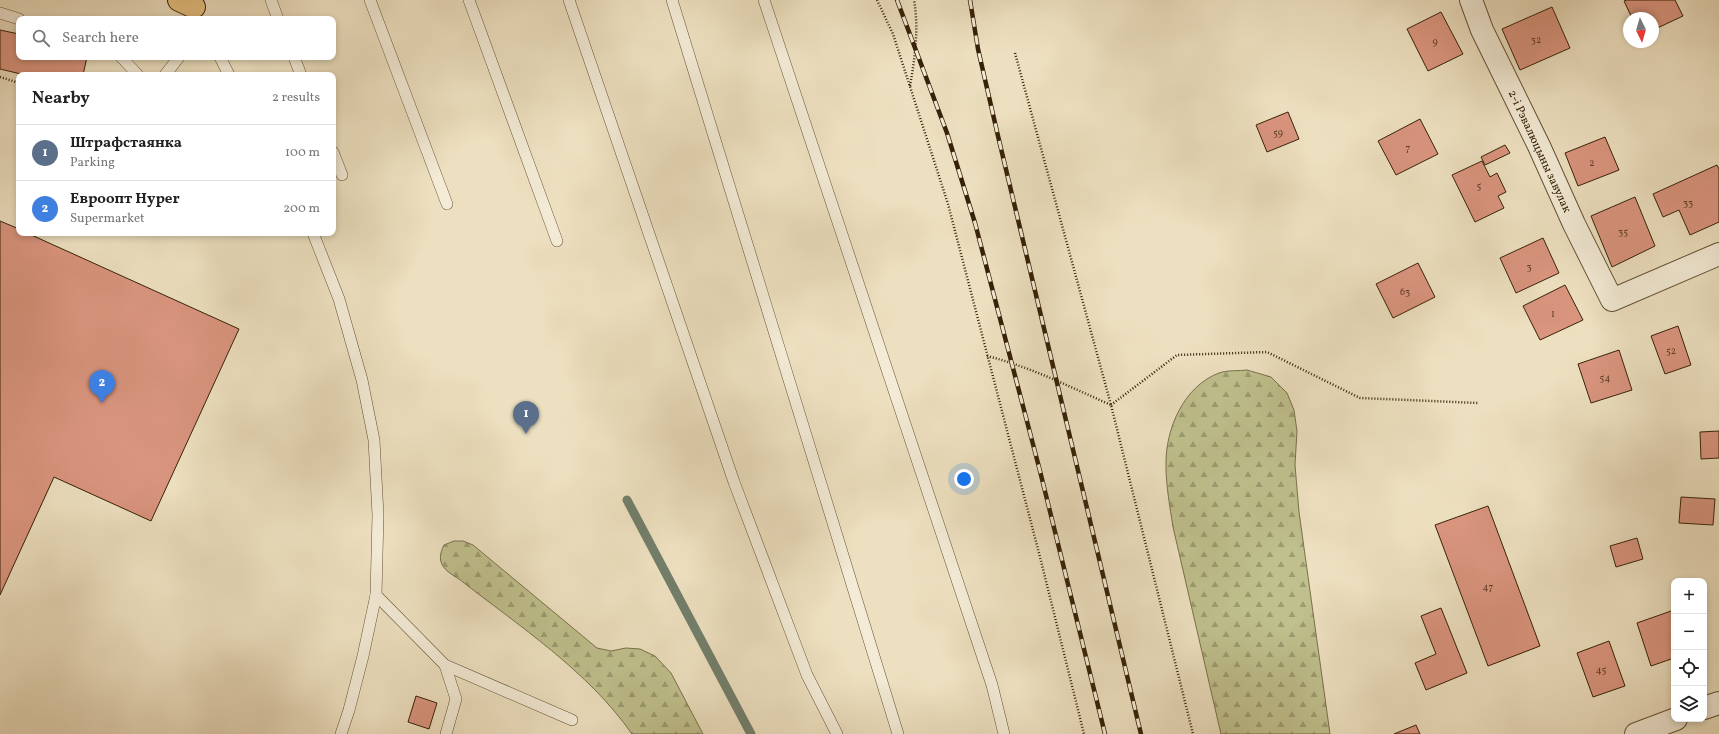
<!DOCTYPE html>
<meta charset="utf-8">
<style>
body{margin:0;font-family:Vollkorn,serif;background:#f2f2f2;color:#222}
.controls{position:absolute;right:12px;bottom:12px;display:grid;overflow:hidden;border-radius:8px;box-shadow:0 2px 6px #0003}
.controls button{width:36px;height:36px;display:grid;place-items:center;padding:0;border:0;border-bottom:1px solid #e0e0e0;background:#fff;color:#222;font:20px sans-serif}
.compass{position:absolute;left:1623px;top:12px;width:36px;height:36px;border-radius:50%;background:#fff;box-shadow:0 2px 6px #0003;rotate:175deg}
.you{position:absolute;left:964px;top:479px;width:14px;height:14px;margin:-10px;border:3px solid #fff;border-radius:50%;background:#1a73e8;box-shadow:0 0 0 6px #1a73e833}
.badge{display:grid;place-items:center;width:26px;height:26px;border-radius:50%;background:#d93025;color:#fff;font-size:13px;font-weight:700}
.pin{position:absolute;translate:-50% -33px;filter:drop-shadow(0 1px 2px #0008)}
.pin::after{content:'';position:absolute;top:21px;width:14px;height:12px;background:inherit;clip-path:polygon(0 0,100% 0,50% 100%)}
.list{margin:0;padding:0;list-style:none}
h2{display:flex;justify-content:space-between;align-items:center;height:52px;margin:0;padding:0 16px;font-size:17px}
h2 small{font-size:13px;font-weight:400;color:#767676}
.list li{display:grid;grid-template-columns:26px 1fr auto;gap:12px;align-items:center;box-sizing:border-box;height:56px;padding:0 16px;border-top:1px solid #e0e0e0}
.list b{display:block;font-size:15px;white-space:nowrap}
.list p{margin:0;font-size:13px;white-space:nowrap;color:#767676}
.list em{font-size:13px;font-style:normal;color:#767676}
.icon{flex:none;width:22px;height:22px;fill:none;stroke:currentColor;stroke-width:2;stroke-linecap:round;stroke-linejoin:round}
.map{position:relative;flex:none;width:1719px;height:734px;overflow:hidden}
.search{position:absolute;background:#fff;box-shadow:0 2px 6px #0003;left:16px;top:16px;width:320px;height:44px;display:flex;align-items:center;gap:10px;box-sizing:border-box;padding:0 14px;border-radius:8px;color:#767676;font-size:15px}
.panel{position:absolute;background:#fff;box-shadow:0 2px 6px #0003;left:16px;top:72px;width:320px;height:164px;border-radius:8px}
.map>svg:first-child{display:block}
</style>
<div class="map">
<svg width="1719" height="734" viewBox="0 0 1719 734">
<defs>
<pattern id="forest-firs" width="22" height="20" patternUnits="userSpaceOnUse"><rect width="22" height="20" fill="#bfc08d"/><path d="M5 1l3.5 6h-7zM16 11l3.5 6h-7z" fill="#9c9c71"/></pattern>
</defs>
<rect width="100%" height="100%" fill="#ede0c0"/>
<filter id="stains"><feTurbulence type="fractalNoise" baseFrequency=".005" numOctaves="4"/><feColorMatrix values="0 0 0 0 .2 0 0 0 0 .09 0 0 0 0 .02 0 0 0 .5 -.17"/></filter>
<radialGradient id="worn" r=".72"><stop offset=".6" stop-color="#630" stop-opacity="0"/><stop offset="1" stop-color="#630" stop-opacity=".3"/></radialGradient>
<g fill="url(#forest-firs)" stroke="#7a704a">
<path d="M1247 370 1271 377 1287 393 1294 410 1297 431 1295 465 1299 512 1330 734H1221L1173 527C1170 507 1166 486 1166 466 1165 429 1184 386 1219 373 1227 370 1239 371 1247 370Z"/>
<path d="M454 541H463L473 545 597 648 611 651 626 648 640 649 655 656 671 673 703 734H632C588 671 519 626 459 579 444 570 435 563 444 545Z"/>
</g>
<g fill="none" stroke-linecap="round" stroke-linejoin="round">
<path stroke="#727f6b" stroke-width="9" d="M627 500 751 734"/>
</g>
<g fill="#da957f" stroke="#362107">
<path d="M1627 0H1675L1683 16 1653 30V18H1632L1624 1Z"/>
<path d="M1552 7 1570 48 1520 70 1502 29Z"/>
<path d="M1441 12 1463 54 1428 71 1407 29Z"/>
<path d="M0 30 19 34V57H87L83 75H25L0 69Z"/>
<path d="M1288 112 1299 139 1267 152 1256 125Z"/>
<path d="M1420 119 1438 154 1396 175 1378 141Z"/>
<path d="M1605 137 1619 170 1578 186 1565 153Z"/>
<path d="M1505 145 1510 153 1485 165 1481 157Z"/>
<path d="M1482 161 1490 177 1497 173 1506 192 1498 196 1504 208 1475 222 1452 175Z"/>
<path d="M1717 165 1719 169V222L1690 235 1679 210 1663 217 1653 194Z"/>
<path d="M1635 197 1655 246 1612 267 1591 216Z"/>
<path d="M0 221 19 229V233H27L239 329 151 521 54 477 0 595Z"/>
<path d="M1543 238 1559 273 1516 293 1500 258Z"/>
<path d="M1418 263 1435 297 1393 318 1376 284Z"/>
<path d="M1565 285 1583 320 1540 340 1523 306Z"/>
<path d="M1678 326 1691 365 1665 374 1651 336Z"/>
<path d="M1619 350 1632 390 1591 403 1578 364Z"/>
<path d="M1719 431V458L1701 459 1700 432Z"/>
<path d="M1681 497 1715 499 1713 525 1679 523Z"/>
<path d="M1488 506 1540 646 1488 666 1435 525Z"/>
<path d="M1637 538 1643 559 1616 567 1610 546Z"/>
<path d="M1441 608 1467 673 1426 690 1415 663 1436 654 1421 616Z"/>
<path d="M1674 610V658L1651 666 1637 623Z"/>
<path d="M1609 641 1625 686 1593 697 1577 653Z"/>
<path d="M416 696 437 703 429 729 408 722Z"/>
<path d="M1416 725 1420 734H1394Z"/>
</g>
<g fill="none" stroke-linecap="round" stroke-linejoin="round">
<defs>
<g id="lane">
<path d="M271 0 278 19"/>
<path d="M370 0 447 204"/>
<path d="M469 0 557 241"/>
<path d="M569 0 734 482 807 675 837 734"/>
<path d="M672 0 898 734"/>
<path d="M764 0 992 685 1004 734"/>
<path d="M0 13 19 19"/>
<path d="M121 57 138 75"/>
<path d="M220 57 229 75"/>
<path d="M294 57 301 75"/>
<path d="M165 75 179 57"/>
<path d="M333 152 342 175"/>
<path d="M313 233 339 299 362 380 374 440 378 515 376 595 363 656 349 710 341 734"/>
<path d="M376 595 445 665 572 720"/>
<path d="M445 665 456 699 446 734"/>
</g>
<g id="street">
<path d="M1471 0 1482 30 1539 146 1574 224 1612 300 1719 254"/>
<path d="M1704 708 1719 703"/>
<path d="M1636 734 1676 719"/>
</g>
<path id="primary" d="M179 0 194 7"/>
</defs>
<use href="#lane" stroke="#645135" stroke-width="12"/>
<use href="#street" stroke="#645135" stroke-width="24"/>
<use href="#primary" stroke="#362107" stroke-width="24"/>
<g stroke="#362107" stroke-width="2.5" stroke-dasharray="1 2" stroke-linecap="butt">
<path d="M877 0 893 34 948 204 1040 557 1084 734"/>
<path d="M1015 53 1111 405 1193 734"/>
<path d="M0 77 19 83"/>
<path d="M910 86C915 57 919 29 914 0"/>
<path d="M987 356C1031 367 1070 387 1111 405"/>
<path d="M1111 405 1177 355 1267 352 1360 398 1479 403"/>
</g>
<use href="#lane" stroke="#f3ebd6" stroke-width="11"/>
<use href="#street" stroke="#f3ebd6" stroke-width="22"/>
<use href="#primary" stroke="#e6c080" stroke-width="22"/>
<defs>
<g id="rail">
<path d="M897 0 947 133 975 223 1040 471 1105 734"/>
<path d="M970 0 978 49 998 136 1141 734"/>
</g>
</defs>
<use href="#rail" stroke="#362107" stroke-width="4.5"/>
<use href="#rail" stroke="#f3ebd6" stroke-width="3" stroke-dasharray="9" stroke-linecap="butt"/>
</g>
<g text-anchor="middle" stroke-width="3" stroke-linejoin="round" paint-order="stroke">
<g font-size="10" fill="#5f3e25">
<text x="1536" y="43">32</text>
<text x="1435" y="45">9</text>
<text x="1278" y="136">59</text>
<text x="1408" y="151">7</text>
<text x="1592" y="166">2</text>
<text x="1479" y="189">5</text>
<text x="1688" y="206">33</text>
<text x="1623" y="235">35</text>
<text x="1529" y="270">3</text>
<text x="1405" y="295">63</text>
<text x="1553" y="317">1</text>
<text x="1671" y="354">52</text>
<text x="1605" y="381">54</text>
<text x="1488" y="590">47</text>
<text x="1601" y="673">45</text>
</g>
<g font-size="12" fill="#362107" stroke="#f3ebd6">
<text transform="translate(1540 151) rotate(65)" y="4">2-і Рэвалюцыны завулак</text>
</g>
</g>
<rect width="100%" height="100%" filter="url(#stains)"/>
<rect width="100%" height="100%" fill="url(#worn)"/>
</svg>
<div class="controls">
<button>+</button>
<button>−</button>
<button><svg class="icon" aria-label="locate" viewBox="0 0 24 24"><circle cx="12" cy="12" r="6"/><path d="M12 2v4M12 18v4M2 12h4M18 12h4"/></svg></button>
<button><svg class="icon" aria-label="layers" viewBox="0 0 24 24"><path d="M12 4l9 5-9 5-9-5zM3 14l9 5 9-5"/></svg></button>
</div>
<svg class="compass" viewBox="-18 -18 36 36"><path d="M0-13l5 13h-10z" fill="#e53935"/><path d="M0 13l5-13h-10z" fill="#767676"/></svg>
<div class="you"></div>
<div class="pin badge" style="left:526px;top:434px;background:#5c6f8a">1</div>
<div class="pin badge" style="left:102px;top:403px;background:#3f7fe0">2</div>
<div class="search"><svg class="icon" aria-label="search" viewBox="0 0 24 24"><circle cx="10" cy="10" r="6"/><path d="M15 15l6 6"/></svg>Search here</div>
<section class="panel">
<h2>Nearby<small>2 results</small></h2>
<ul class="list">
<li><span class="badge" style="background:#5c6f8a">1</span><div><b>Штрафстаянка</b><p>Parking</p></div><em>100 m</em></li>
<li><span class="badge" style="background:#3f7fe0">2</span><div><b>Евроопт Hyper</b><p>Supermarket</p></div><em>200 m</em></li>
</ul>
</section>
</div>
